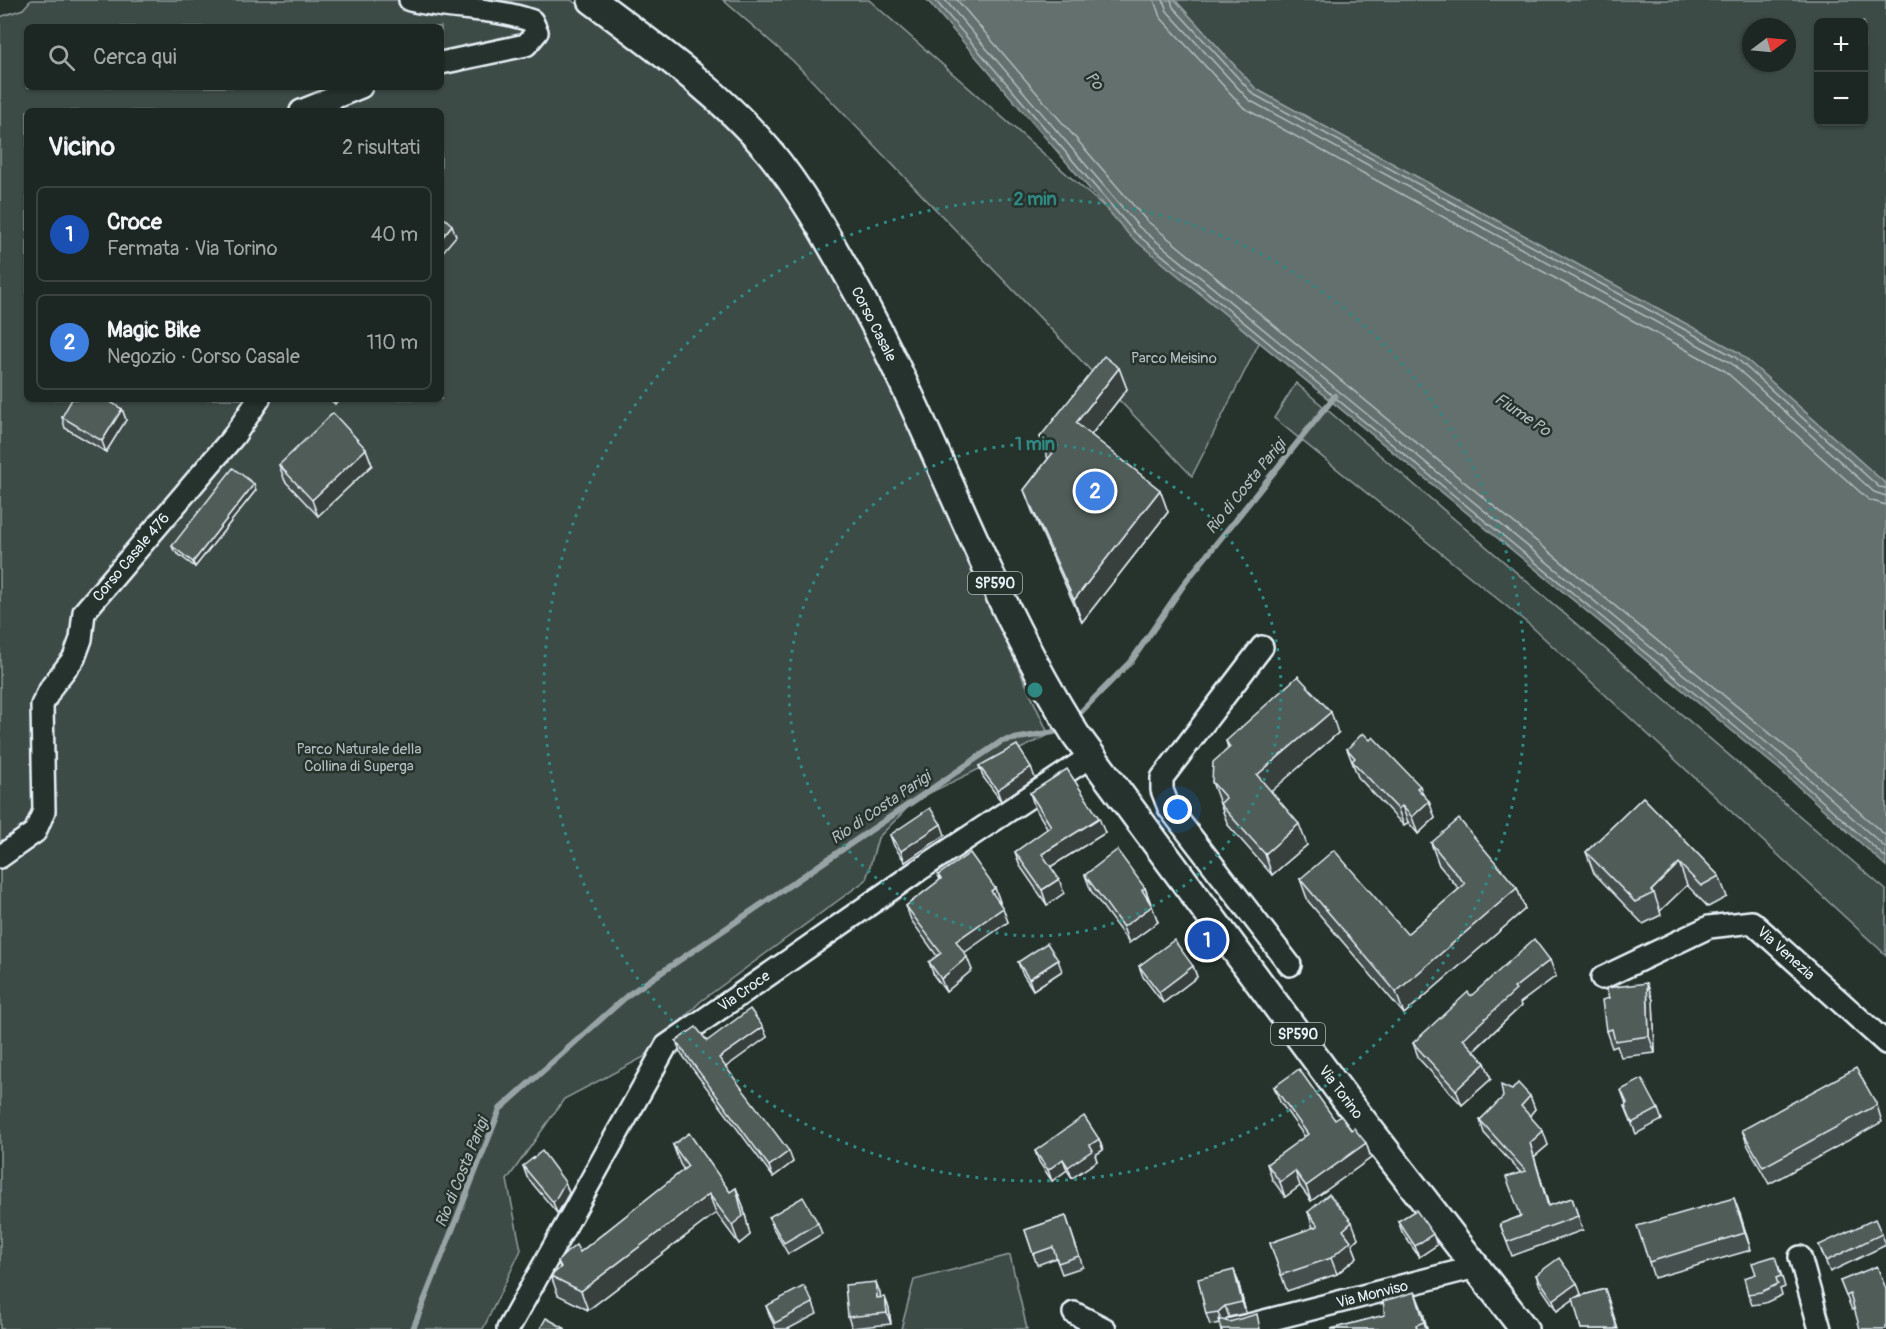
<!DOCTYPE html>
<html lang="it">
<meta charset="utf-8">
<style>
body{margin:0;font-family:Pangolin,sans-serif;background:#29322f;color:#f1f3f6}
.controls{position:absolute;right:18px;top:18px;display:grid;overflow:hidden;border-radius:9px;box-shadow:0 2px 4px #0004}
.controls button{width:54px;height:54px;display:grid;place-items:center;padding:0;border:0;border-bottom:2px solid #3a4340;background:#1c2622;color:#f1f3f6;font:30px sans-serif}
.compass{position:absolute;left:1742px;top:18px;width:54px;height:54px;border-radius:50%;background:#1c2622;box-shadow:0 2px 4px #0004;rotate:74deg}
.you{position:absolute;left:1178px;top:810px;width:21px;height:21px;margin:-15px;border:4px solid #fff;border-radius:50%;background:#1a73e8;box-shadow:0 0 0 9px #1a73e833}
.badge{display:grid;place-items:center;width:39px;height:39px;border-radius:50%;background:#ffd166;color:#fff;font-size:20px;font-weight:700}
.pin{position:absolute;translate:-50% -50%;border:3px solid #fff;box-shadow:0 2px 6px #0006}
.list{margin:0;padding:0;list-style:none}
h2{display:flex;justify-content:space-between;align-items:center;height:78px;margin:0;padding:0 24px;font-size:26px}
h2 small{font-size:20px;font-weight:400;color:#a0a5a5}
.list li{display:grid;grid-template-columns:39px 1fr auto;gap:18px;align-items:center;box-sizing:border-box;height:96px;margin:0 12px 12px;padding:0 12px;border:2px solid #3a4340;border-radius:9px}
.list b{display:block;font-size:22px;white-space:nowrap}
.list p{margin:0;font-size:20px;white-space:nowrap;color:#a0a5a5}
.list em{font-size:20px;font-style:normal;color:#a0a5a5}
.icon{flex:none;width:33px;height:33px;fill:none;stroke:currentColor;stroke-width:2;stroke-linecap:round;stroke-linejoin:round}
.map{position:relative;flex:none;width:1886px;height:1329px;overflow:hidden}
.search{position:absolute;background:#1c2622;box-shadow:0 2px 4px #0004;left:24px;top:24px;width:420px;height:66px;display:flex;align-items:center;gap:15px;box-sizing:border-box;padding:0 21px;border-radius:9px;color:#a0a5a5;font-size:22px}
.panel{position:absolute;background:#1c2622;box-shadow:0 2px 4px #0004;left:24px;top:108px;width:420px;height:294px;border-radius:9px}
.map>svg:first-child{display:block}
</style>
<div class="map">
<svg width="1886" height="1329" viewBox="0 0 1886 1329">
<rect width="100%" height="100%" fill="#26332d"/>
<filter id="ink" filterUnits="userSpaceOnUse"><feTurbulence type="fractalNoise" baseFrequency=".0167" numOctaves="2"/><feDisplacementMap in="SourceGraphic" scale="12" xChannelSelector="R" yChannelSelector="G"/><feConvolveMatrix kernelMatrix="1 2 1 2 8 2 1 2 1" color-interpolation-filters="sRGB"/></filter>
<g filter="url(#ink)">
<g fill="#3e4b47" stroke="#939ea0" stroke-width="1.5" fill-rule="evenodd">
<path d="M31 0H571L686 82 760 157 810 227 859 319 1049 735 915 800 878 838 866 880 701 1001 644 1057 564 1099 507 1180 521 1250 483 1329H0V17L23 9ZM27 27H441V87H27ZM27 111H441V399H27Z"/>
<path d="M723 0H869L1259 343 1192 476 793 61Z"/>
<path d="M1175 0H1886V484L1738 352 1256 89ZM1818 22H1864V122H1818ZM1751 27H1787V63H1751Z"/>
<path d="M1296 383 1886 890V955L1531 626 1274 418Z"/>
<path d="M1010 1255 1027 1329H901L914 1280Z"/>
</g>
<path fill="#636f6d" stroke="#98a3a5" stroke-width="1.5" d="M927 0H1175L1256 89 1738 352 1886 484V866L1781 771 1130 236Z"/>
<g fill="none" stroke-linecap="round" stroke-linejoin="round">
<g stroke="#b3bdc0" stroke-width="1.5">
<path d="M935 0 1134 232 1784 767 1886 858"/>
<path d="M945 0 1139 227 1789 761 1886 848"/>
<path d="M957 0 1146 220 1795 754 1886 836"/>
<path d="M1154 0 1160 17 1244 108 1725 371 1869 500 1886 505"/>
<path d="M1163 0 1167 11 1249 100 1731 363 1874 492 1886 496"/>
<path d="M1171 0 1173 7 1253 94 1735 357 1879 487 1886 488"/>
</g>
<g stroke="#98a3a5" stroke-width="6">
<path d="M1074 719 1132 660 1187 580 1335 396"/>
<path d="M413 1329 500 1109 628 995 787 887 1002 741 1054 732 1063 726"/>
</g>
<defs>
<g id="minor">
<path d="M410 0C450 10 493 7 532 21L537 32 526 45 441 63"/>
<path d="M301 111 361 87"/>
<path d="M1262 647 1162 778V790L1169 808 1290 965"/>
<path d="M0 857 35 832 44 811 42 705 52 686 74 658 81 639 84 612 234 436 259 399"/>
<path d="M1602 978 1709 927 1752 922 1886 1043"/>
<path d="M1800 1257 1820 1329"/>
<path d="M1074 1313 1105 1329"/>
<path d="M508 1329 666 1046 919 870 1091 756"/>
<path d="M1233 1329 1476 1267"/>
</g>
<path id="major" d="M592 0C653 46 718 91 768 150 801 190 826 235 851 280 934 428 985 592 1076 735L1344 1097 1524 1329"/>
</defs>
<use href="#minor" stroke="#e8f1f8" stroke-width="26"/>
<use href="#major" stroke="#e8f1f8" stroke-width="32"/>
<use href="#minor" stroke="#26332d" stroke-width="21"/>
<use href="#major" stroke="#26332d" stroke-width="27"/>
</g>
<g fill="#454f4d" stroke="#e8f1f8" stroke-width="1.5">
<path d="M1119 368 1127 389 1091 435 1160 490 1168 512 1082 622 1032 511 1024 490 1048 459 1040 437Z"/>
<path d="M329 399H339L335 404Z"/>
<path d="M122 409 126 420 106 452 65 428 62 417Z"/>
<path d="M366 449 372 465 318 516 285 481 279 465Z"/>
<path d="M256 490 195 567 174 551 172 546Z"/>
<path d="M1338 733 1271 791 1307 845 1272 875 1228 825 1212 782 1228 748 1226 741Z"/>
<path d="M1347 749 1423 796 1435 818 1418 834 1408 822 1404 826 1358 777Z"/>
<path d="M979 766 1035 778 1001 801 983 777Z"/>
<path d="M1030 793 1105 833 1050 867 1064 893 1047 905 1020 866 1015 852 1048 829 1035 808Z"/>
<path d="M1643 797 1719 876 1727 897 1708 907 1687 885 1660 911 1661 915 1643 924 1594 873 1586 852Z"/>
<path d="M890 835H945L905 862 894 846Z"/>
<path d="M1431 843 1517 888 1525 909 1404 1014 1308 901 1300 879 1407 934 1459 889 1439 865Z"/>
<path d="M938 875 995 888 1000 902H999L1008 922 964 952 972 970 946 992 934 976 929 962 937 956 911 920 906 906 940 880Z"/>
<path d="M1085 875 1145 888 1158 922 1129 943 1091 891Z"/>
<path d="M1018 962 1062 971 1033 990 1022 973Z"/>
<path d="M1139 966H1193L1197 977 1163 1003 1143 977Z"/>
<path d="M1556 976 1520 1003 1521 1006 1474 1051 1485 1063 1491 1079 1462 1105 1419 1059 1413 1043 1471 996Z"/>
<path d="M1647 983 1653 1000 1655 1053 1621 1057 1617 1046 1612 1048 1606 1031 1609 998Z"/>
<path d="M767 1037 725 1067 793 1162 773 1177 680 1052 676 1041H707Z"/>
<path d="M1274 1087 1335 1120 1351 1130 1366 1143 1371 1158 1311 1201 1300 1186 1285 1197 1272 1179 1267 1164 1305 1137 1280 1102Z"/>
<path d="M1512 1090 1530 1096 1535 1109 1529 1116 1548 1145 1534 1157 1549 1206 1572 1198 1583 1230 1512 1256 1500 1224 1521 1216V1173L1484 1133 1480 1120Z"/>
<path d="M1621 1090 1658 1109 1662 1120 1636 1134 1625 1106 1626 1104Z"/>
<path d="M1877 1105 1882 1122 1769 1184 1748 1146 1742 1130Z"/>
<path d="M1099 1139 1103 1150 1095 1155 1097 1161 1072 1178 1067 1170 1052 1181 1039 1162 1035 1151Z"/>
<path d="M673 1145 730 1192 736 1188 743 1206 750 1235 739 1244 716 1213 588 1310 558 1295 551 1276 560 1268 558 1261 580 1252 684 1170 680 1164Z"/>
<path d="M523 1166 565 1182 569 1193 559 1211 557 1213 527 1177Z"/>
<path d="M1308 1212 1358 1238 1352 1244 1357 1257 1337 1274 1287 1291 1270 1243 1313 1228Z"/>
<path d="M1740 1214 1751 1250 1654 1278 1649 1262Z"/>
<path d="M1066 1216 1083 1267 1062 1274 1056 1258 1037 1265 1025 1230Z"/>
<path d="M769 1217 818 1223 822 1234 788 1254 773 1228Z"/>
<path d="M1398 1221 1437 1245 1419 1257 1402 1232Z"/>
<path d="M1882 1234 1886 1245 1830 1272 1819 1245Z"/>
<path d="M1779 1267 1785 1287 1780 1289 1782 1295 1765 1303 1752 1305 1748 1294Z"/>
<path d="M1536 1275 1581 1294 1577 1297 1605 1289 1618 1329H1581L1574 1299 1557 1311 1540 1286Z"/>
<path d="M1238 1281 1246 1313 1229 1317 1220 1323 1210 1325 1206 1314Z"/>
<path d="M1840 1281 1886 1289 1852 1310Z"/>
<path d="M1415 1292 1427 1329H1331L1385 1315Z"/>
<path d="M880 1293V1298L889 1308 891 1324 852 1328 848 1317Z"/>
<path d="M813 1303 817 1314 788 1329H776L770 1317 766 1306Z"/>
</g>
<g fill="#38403e" stroke="#e8f1f8" stroke-width="1.5">
<path d="M452 225 456 236 441 254V239Z"/>
<path d="M1119 368 1127 389 1083 445 1076 423Z"/>
<path d="M333 399H339L335 404Z"/>
<path d="M122 409 126 420 106 452 102 441Z"/>
<path d="M366 449 372 465 318 516 312 500Z"/>
<path d="M254 484 256 490 195 567 193 562Z"/>
<path d="M1160 490 1168 512 1082 622 1074 600Z"/>
<path d="M1331 712 1338 733 1265 797 1257 775Z"/>
<path d="M1031 767 1035 778 1001 801 997 790Z"/>
<path d="M1420 786 1426 802 1417 788Z"/>
<path d="M1429 801 1435 818 1418 834 1412 817Z"/>
<path d="M1402 806 1408 822 1404 826 1398 809Z"/>
<path d="M1099 818 1105 833 1047 869 1042 854Z"/>
<path d="M941 824 945 835 905 862 901 851Z"/>
<path d="M1299 824 1307 845 1272 875 1265 854Z"/>
<path d="M1679 863 1687 885 1660 911 1654 893 1651 891Z"/>
<path d="M1059 879 1064 893 1047 905 1042 890Z"/>
<path d="M995 888 1000 902 996 905 991 891Z"/>
<path d="M1145 888 1150 904 1142 890Z"/>
<path d="M1517 888 1525 909 1404 1014 1396 992Z"/>
<path d="M1152 906 1158 922 1129 943 1123 927Z"/>
<path d="M1003 908 1008 922 961 955 956 941Z"/>
<path d="M967 957 972 970 946 992 941 979Z"/>
<path d="M1058 960 1062 971 1033 990 1029 979Z"/>
<path d="M1550 960 1556 976 1520 1003 1521 1006 1469 1055 1463 1039 1514 988Z"/>
<path d="M1193 966 1197 977 1163 1003 1159 992Z"/>
<path d="M1647 983 1653 1000 1655 1053 1649 1036Z"/>
<path d="M763 1027 767 1037 723 1069 719 1058Z"/>
<path d="M1485 1063 1491 1079 1462 1105 1456 1090Z"/>
<path d="M1530 1096 1535 1109 1526 1120 1521 1106Z"/>
<path d="M1543 1131 1548 1145 1534 1157 1553 1220 1530 1143Z"/>
<path d="M1099 1139 1103 1150 1095 1155 1097 1161 1072 1178 1068 1167 1090 1145Z"/>
<path d="M1366 1143 1371 1158 1311 1201 1306 1186Z"/>
<path d="M789 1151 793 1162 773 1177 769 1166Z"/>
<path d="M1063 1159 1067 1170 1052 1181 1048 1170Z"/>
<path d="M1295 1171 1300 1186 1285 1197 1280 1182Z"/>
<path d="M565 1182 569 1193 559 1211 557 1213 553 1202Z"/>
<path d="M736 1188 743 1206 750 1235 739 1244 732 1225Z"/>
<path d="M709 1194 716 1213 588 1310 581 1291Z"/>
<path d="M1734 1198 1740 1214 1751 1250 1745 1233Z"/>
<path d="M1352 1222 1358 1238 1352 1244 1357 1257 1337 1274 1331 1258 1343 1230Z"/>
<path d="M1433 1234 1437 1245 1419 1257 1415 1246Z"/>
<path d="M1234 1270 1238 1281 1246 1313 1242 1302Z"/>
<path d="M876 1282 880 1293 881 1309 877 1298Z"/>
<path d="M1577 1283 1581 1294 1557 1311 1553 1300Z"/>
<path d="M1415 1292 1423 1312 1427 1329H1426L1424 1322Z"/>
<path d="M885 1297 889 1308 891 1324 887 1313Z"/>
<path d="M1225 1306 1229 1317 1222 1323 1218 1312Z"/>
</g>
<g fill="#505c59" stroke="#e8f1f8" stroke-width="1.5">
<path d="M441 215 452 225 441 239Z"/>
<path d="M1104 356 1119 368 1076 423 1160 490 1074 600 1024 490 1055 450 1040 437Z"/>
<path d="M72 399H106L122 409 102 441 62 417Z"/>
<path d="M333 413 366 449 312 500 279 465Z"/>
<path d="M233 468 254 484 193 562 172 546Z"/>
<path d="M1298 676 1331 712 1257 775 1299 824 1265 854 1220 804 1226 798 1212 782 1213 762 1230 747 1226 741Z"/>
<path d="M1363 733 1370 740 1373 737 1420 786 1417 788 1429 801 1412 817 1402 806 1398 809 1352 761 1355 758 1347 749Z"/>
<path d="M1017 745 1031 767 997 790 979 766Z"/>
<path d="M1067 769 1099 818 1042 854 1059 879 1042 890 1015 852 1051 826 1030 793Z"/>
<path d="M1643 797 1719 876 1701 886 1679 863 1651 891 1654 893 1635 902 1586 852Z"/>
<path d="M930 808 941 824 901 851 890 835Z"/>
<path d="M1459 819 1517 888 1396 992 1300 879 1334 850 1407 934 1465 884 1431 843Z"/>
<path d="M1117 850 1145 888 1142 890 1152 906 1123 927 1085 875Z"/>
<path d="M970 853 995 888 991 891 1003 908 956 941 967 957 941 979 929 962 941 953 906 906 941 879 938 875Z"/>
<path d="M1534 939 1550 960 1514 988 1516 990 1463 1039 1485 1063 1456 1090 1413 1043 1468 992 1471 996Z"/>
<path d="M1174 940 1193 966 1159 992 1139 966Z"/>
<path d="M1047 943 1058 960 1029 979 1018 962Z"/>
<path d="M1647 983 1649 1036 1615 1041 1612 1029 1606 1031 1602 1000 1609 998 1606 988Z"/>
<path d="M750 1009 763 1027 719 1058 789 1151 769 1166 676 1041 696 1027 707 1041Z"/>
<path d="M1856 1068 1877 1105 1763 1167 1742 1130Z"/>
<path d="M1299 1069 1335 1120 1341 1116 1351 1130 1354 1128 1366 1143 1306 1186 1295 1171 1280 1182 1267 1164 1308 1134 1274 1087Z"/>
<path d="M1642 1079 1658 1109 1632 1123 1625 1106 1627 1103 1621 1090Z"/>
<path d="M1518 1083 1530 1096 1521 1106 1543 1131 1530 1143 1548 1206 1572 1198 1578 1216 1507 1242 1500 1224 1521 1216 1506 1177 1526 1171 1480 1120 1503 1097 1501 1085 1512 1090Z"/>
<path d="M1084 1116 1099 1139 1090 1145 1093 1150 1068 1167 1063 1159 1048 1170 1035 1151Z"/>
<path d="M689 1133 730 1192 736 1188 743 1216 732 1225 709 1194 581 1291 551 1276 561 1267 558 1261 566 1253 576 1245 580 1252 688 1166 673 1145Z"/>
<path d="M542 1151 565 1182 555 1200 553 1202 523 1166Z"/>
<path d="M1329 1194 1352 1222 1343 1230 1351 1241 1331 1258 1281 1275 1270 1243 1318 1226 1308 1212Z"/>
<path d="M803 1197 818 1223 784 1243 769 1217Z"/>
<path d="M1734 1198 1745 1233 1649 1262 1637 1226Z"/>
<path d="M1416 1210 1433 1234 1415 1246 1398 1221Z"/>
<path d="M1066 1216 1079 1256 1058 1263 1053 1247 1033 1254 1025 1230Z"/>
<path d="M1875 1219 1882 1234 1826 1261 1819 1245Z"/>
<path d="M1775 1256 1781 1276 1776 1278 1778 1284 1761 1292 1748 1294 1744 1278 1756 1274 1752 1263Z"/>
<path d="M1559 1258 1577 1283 1553 1300 1536 1275Z"/>
<path d="M1877 1266 1886 1289V1329H1860L1850 1294 1846 1296 1840 1281Z"/>
<path d="M1234 1270 1242 1302 1225 1306 1218 1312 1206 1314 1198 1279Z"/>
<path d="M876 1282 877 1298 885 1297 887 1313 848 1317 845 1285Z"/>
<path d="M804 1286 813 1303 775 1323 766 1306Z"/>
<path d="M1605 1289 1617 1328 1614 1329H1581L1573 1298Z"/>
<path d="M1415 1292 1424 1322 1416 1325 1417 1329H1331L1385 1315 1383 1301Z"/>
<path d="M1257 1314 1260 1329H1221L1219 1319 1229 1322Z"/>
<path d="M546 1318 566 1329H540Z"/>
</g>
</g>
<g fill="none" stroke="#308883" stroke-width="3" stroke-dasharray="3 6">
<circle cx="1035" cy="690" r="246"/>
<circle cx="1035" cy="690" r="491"/>
</g>
<g text-anchor="middle" stroke-width="5" stroke-linejoin="round" paint-order="stroke">
<g fill="#26332d" stroke="#aeb8bb" stroke-width="1.5">
<rect x="968" y="572" width="54" height="22" rx="4.5"/>
<rect x="1271" y="1023" width="54" height="22" rx="4.5"/>
</g>
<g font-size="14" font-weight="bold" fill="#e8f1f8">
<text x="995" y="588">SP590</text>
<text x="1298" y="1039">SP590</text>
</g>
<g font-size="15" fill="#e8f1f8" stroke="#26332d">
<text transform="translate(874 324) rotate(63)" y="5">Corso Casale</text>
<text transform="translate(131 557) rotate(-50)" y="5">Corso Casale 476</text>
<text transform="translate(1786 953) rotate(42)" y="5">Via Venezia</text>
<text transform="translate(744 991) rotate(-35)" y="5">Via Croce</text>
<text transform="translate(1341 1092) rotate(53)" y="5">Via Torino</text>
<text transform="translate(1372 1294) rotate(-14)" y="5">Via Monviso</text>
</g>
<g font-size="15" fill="#b5bfc3" stroke="#26332d">
<text x="1174" y="363">Parco Meisino</text>
<text x="359" y="754">Parco Naturale della<tspan x="359" dy="17">Collina di Superga</tspan></text>
</g>
<g font-size="16" font-style="italic" fill="#b3bdc0" stroke="#26332d">
<text transform="translate(1095 80) rotate(50)" y="6">Po</text>
<text transform="translate(1523 414) rotate(34)" y="6">Fiume Po</text>
<text transform="translate(1245 486) rotate(-51)" y="6">Rio di Costa Parigi</text>
<text transform="translate(880 807) rotate(-34)" y="6">Rio di Costa Parigi</text>
<text transform="translate(461 1172) rotate(-68)" y="6">Rio di Costa Parigi</text>
</g>
</g>
<circle cx="1035" cy="690" r="9" fill="#308883" stroke="#26332d" stroke-width="3"/>
<g font-size="18" text-anchor="middle" font-weight="bold" fill="#308883" stroke="#26332d" stroke-width="5" stroke-linejoin="round" paint-order="stroke">
<text x="1035" y="205">2 min</text>
<text x="1035" y="450">1 min</text>
</g>
</svg>
<div class="controls">
<button>+</button>
<button>−</button>
</div>
<svg class="compass" viewBox="-18 -18 36 36"><path d="M0-13l5 13h-10z" fill="#e53935"/><path d="M0 13l5-13h-10z" fill="#a0a5a5"/></svg>
<div class="you"></div>
<div class="pin badge" style="left:1207px;top:940px;background:#1a4fb4">1</div>
<div class="pin badge" style="left:1095px;top:491px;background:#3f7fe0">2</div>
<div class="search"><svg class="icon" aria-label="search" viewBox="0 0 24 24"><circle cx="10" cy="10" r="6"/><path d="M15 15l6 6"/></svg>Cerca qui</div>
<section class="panel">
<h2>Vicino<small>2 risultati</small></h2>
<ul class="list">
<li><span class="badge" style="background:#1a4fb4">1</span><div><b>Croce</b><p>Fermata · Via Torino</p></div><em>40 m</em></li>
<li><span class="badge" style="background:#3f7fe0">2</span><div><b>Magic Bike</b><p>Negozio · Corso Casale</p></div><em>110 m</em></li>
</ul>
</section>
</div>
